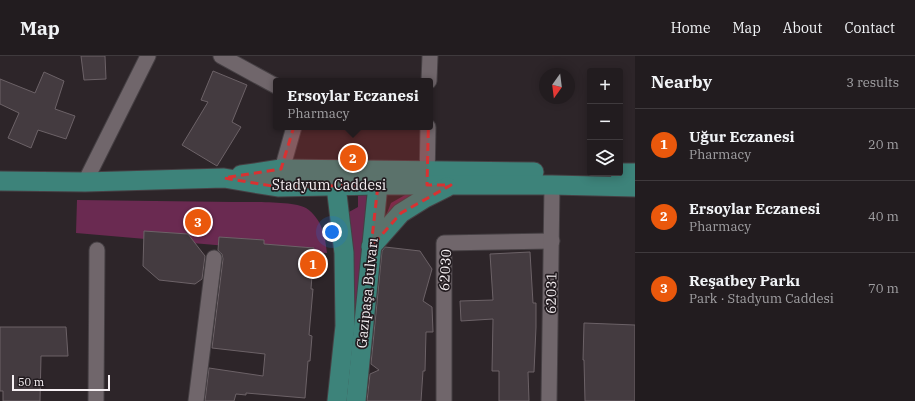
<!DOCTYPE html>
<meta charset="utf-8">
<style>
body{margin:0;font-family:"IBM Plex Serif",serif;background:#2e292c;color:#f1f3f6}
.controls{position:absolute;right:12px;top:12px;display:grid;overflow:hidden;border-radius:4px;box-shadow:0 2px 10px #0003}
.controls button{width:36px;height:36px;display:grid;place-items:center;padding:0;border:0;border-bottom:1px solid #3f3a3d;background:#221c1f;color:#f1f3f6;font:20px sans-serif}
.compass{position:absolute;left:539px;top:12px;width:36px;height:36px;border-radius:50%;background:#221c1f;box-shadow:0 2px 10px #0003;rotate:194deg}
.scale{position:absolute;left:12px;bottom:10px;width:98px;box-sizing:border-box;padding-left:4px;border:2px solid #f6f0f3;border-top:0;font-size:11px;line-height:14px;white-space:nowrap;color:#f6f0f3;-webkit-text-stroke:3px #231c20;paint-order:stroke}
.you{position:absolute;left:332px;top:176px;width:14px;height:14px;margin:-10px;border:3px solid #fff;border-radius:50%;background:#1a73e8;box-shadow:0 0 0 6px #1a73e833}
.badge{display:grid;place-items:center;width:26px;height:26px;border-radius:50%;background:#ea580c;color:#fff;font-size:13px;font-weight:700}
.pin{position:absolute;translate:-50% -50%;border:2px solid #fff;box-shadow:0 1px 4px #0006}
.popup{position:absolute;left:273px;top:22px;width:160px;height:52px;box-sizing:border-box;display:grid;place-content:center;border-radius:4px;background:#221c1f;filter:drop-shadow(0 1px 3px #0005);font-size:13px;white-space:nowrap;color:#a2a1a4}
.popup b{font-size:15px;color:#f1f3f6}
.popup::after{content:'';position:absolute;left:50%;top:100%;margin-left:-8px;border:8px solid transparent;border-top-color:#221c1f}
.list{margin:0;padding:0;list-style:none}
h2{display:flex;justify-content:space-between;align-items:center;height:52px;margin:0;padding:0 16px;font-size:17px}
h2 small{font-size:13px;font-weight:400;color:#a2a1a4}
.list li{display:grid;grid-template-columns:26px 1fr auto;gap:12px;align-items:center;box-sizing:border-box;height:72px;padding:0 16px;border-top:1px solid #3f3a3d}
.list b{display:block;font-size:15px;white-space:nowrap}
.list p{margin:0;font-size:13px;white-space:nowrap;color:#a2a1a4}
.list em{font-size:13px;font-style:normal;color:#a2a1a4}
.icon{flex:none;width:22px;height:22px;fill:none;stroke:currentColor;stroke-width:2;stroke-linecap:round;stroke-linejoin:round}
.map{position:relative;flex:none;width:635px;height:345px;overflow:hidden}
header{display:flex;align-items:center;gap:24px;box-sizing:border-box;height:56px;padding:0 20px;background:#221c1f;border-bottom:1px solid #3f3a3d}
header strong{font-size:19px}
nav{display:flex;gap:22px;margin-inline-start:auto;font-size:14px}
main{display:flex}
aside{flex:1;background:#221c1f}
.map>svg:first-child{display:block}
</style>
<header>
<strong>Map</strong>
<nav><a>Home</a><a>Map</a><a>About</a><a>Contact</a></nav>
</header>
<main>
<div class="map">
<svg width="635" height="345" viewBox="0 0 635 345">
<rect width="100%" height="100%" fill="#2d2529"/>
<g fill="#6a2a51">
<path d="M367 137 349 345H343L349 156 358 151V138Z"/>
<path d="M422 138 380 175 391 147 405 139Z"/>
<path d="M77 144C129 145 181 145 233 146 248 146 295 145 306 152 322 163 325 179 327 197L272 194 76 177Z"/>
</g>
<g fill="#443b40" stroke="#6c6267">
<path d="M81 0H105L106 23 84 24Z"/>
<path d="M213 15 247 29 232 66 241 71 217 110 182 89 208 46 201 44Z"/>
<path d="M44 16 64 25 55 53 75 60 66 83 38 74 31 92 8 82 19 57 0 48V23L35 37Z"/>
<path d="M144 175 188 178 205 200 202 223 195 228 159 224 143 210Z"/>
<path d="M219 181 264 184V188L314 192 311 233H313L309 279 312 280 310 305H308L305 342 246 337V339L236 338 234 345H205L209 312 263 320 265 298 212 292 223 203 222 198 218 194Z"/>
<path d="M385 191 420 195 432 213 423 245 432 251 433 276H426L425 315H423L421 345H367L370 318 379 314 371 308 382 195Z"/>
<path d="M530 196 533 247H536V271L534 316H528L529 345H499V315H492L493 263 461 265 460 245 493 244 490 198Z"/>
<path d="M584 267 635 269V345H585L584 304H583Z"/>
<path d="M0 271H66L68 300H41L40 345H3V335H0Z"/>
</g>
<g fill="none" stroke-linecap="round" stroke-linejoin="round">
<defs>
<g id="minor">
<path d="M221 0 276 30"/>
<path d="M429 25 430 0"/>
<path d="M279 124 294 71"/>
<path d="M85 126 148 0"/>
<path d="M427 126 428 71"/>
<path d="M96 345 97 194"/>
<path d="M196 345 214 202"/>
<path d="M444 345V187L552 185"/>
<path d="M549 345 552 129"/>
</g>
<g id="major">
<path d="M620 117H635"/>
<path d="M241 119 281 113 534 116"/>
<path d="M0 125 85 126 224 122 278 131 378 129H552L635 131"/>
<path d="M336 130 344 197 345 270 337 345"/>
<path d="M371 191 401 157 425 142 447 131"/>
<path d="M356 345 378 129"/>
</g>
</defs>
<use href="#minor" stroke="#464044" stroke-width="17"/>
<use href="#major" stroke="#464044" stroke-width="21"/>
<use href="#minor" stroke="#70666b" stroke-width="15"/>
<use href="#major" stroke="#3d837a" stroke-width="19"/>
</g>
<path fill="#d83232" fill-opacity="0.2" stroke="#d83232" stroke-width="3" stroke-dasharray="8 5" stroke-linejoin="round" d="M302 44 429 45 427 129H451L401 157 371 191 378 129 278 131 224 122 281 113Z"/>
<g text-anchor="middle" stroke-width="3.5" stroke-linejoin="round" paint-order="stroke">
<g font-size="14" fill="#f6f0f3" stroke="#231c20">
<text x="329" y="134">Stadyum Caddesi</text>
<text transform="translate(445 214) rotate(-87)" y="5">62030</text>
<text transform="translate(367 237) rotate(-84)" y="5">Gazipaşa Bulvarı</text>
<text transform="translate(551 237) rotate(-89)" y="5">62031</text>
</g>
</g>
</svg>
<div class="controls">
<button>+</button>
<button>−</button>
<button><svg class="icon" aria-label="layers" viewBox="0 0 24 24"><path d="M12 4l9 5-9 5-9-5zM3 14l9 5 9-5"/></svg></button>
</div>
<svg class="compass" viewBox="-18 -18 36 36"><path d="M0-13l5 13h-10z" fill="#e53935"/><path d="M0 13l5-13h-10z" fill="#a2a1a4"/></svg>
<div class="scale">50 m</div>
<div class="you"></div>
<div class="pin badge" style="left:313px;top:208px">1</div>
<div class="pin badge" style="left:353px;top:102px">2</div>
<div class="popup"><b>Ersoylar Eczanesi</b>Pharmacy</div>
<div class="pin badge" style="left:198px;top:166px">3</div>
</div>
<aside>
<h2>Nearby<small>3 results</small></h2>
<ul class="list">
<li><span class="badge">1</span><div><b>Uğur Eczanesi</b><p>Pharmacy</p></div><em>20 m</em></li>
<li><span class="badge">2</span><div><b>Ersoylar Eczanesi</b><p>Pharmacy</p></div><em>40 m</em></li>
<li><span class="badge">3</span><div><b>Reşatbey Parkı</b><p>Park · Stadyum Caddesi</p></div><em>70 m</em></li>
</ul>
</aside>
</main>
